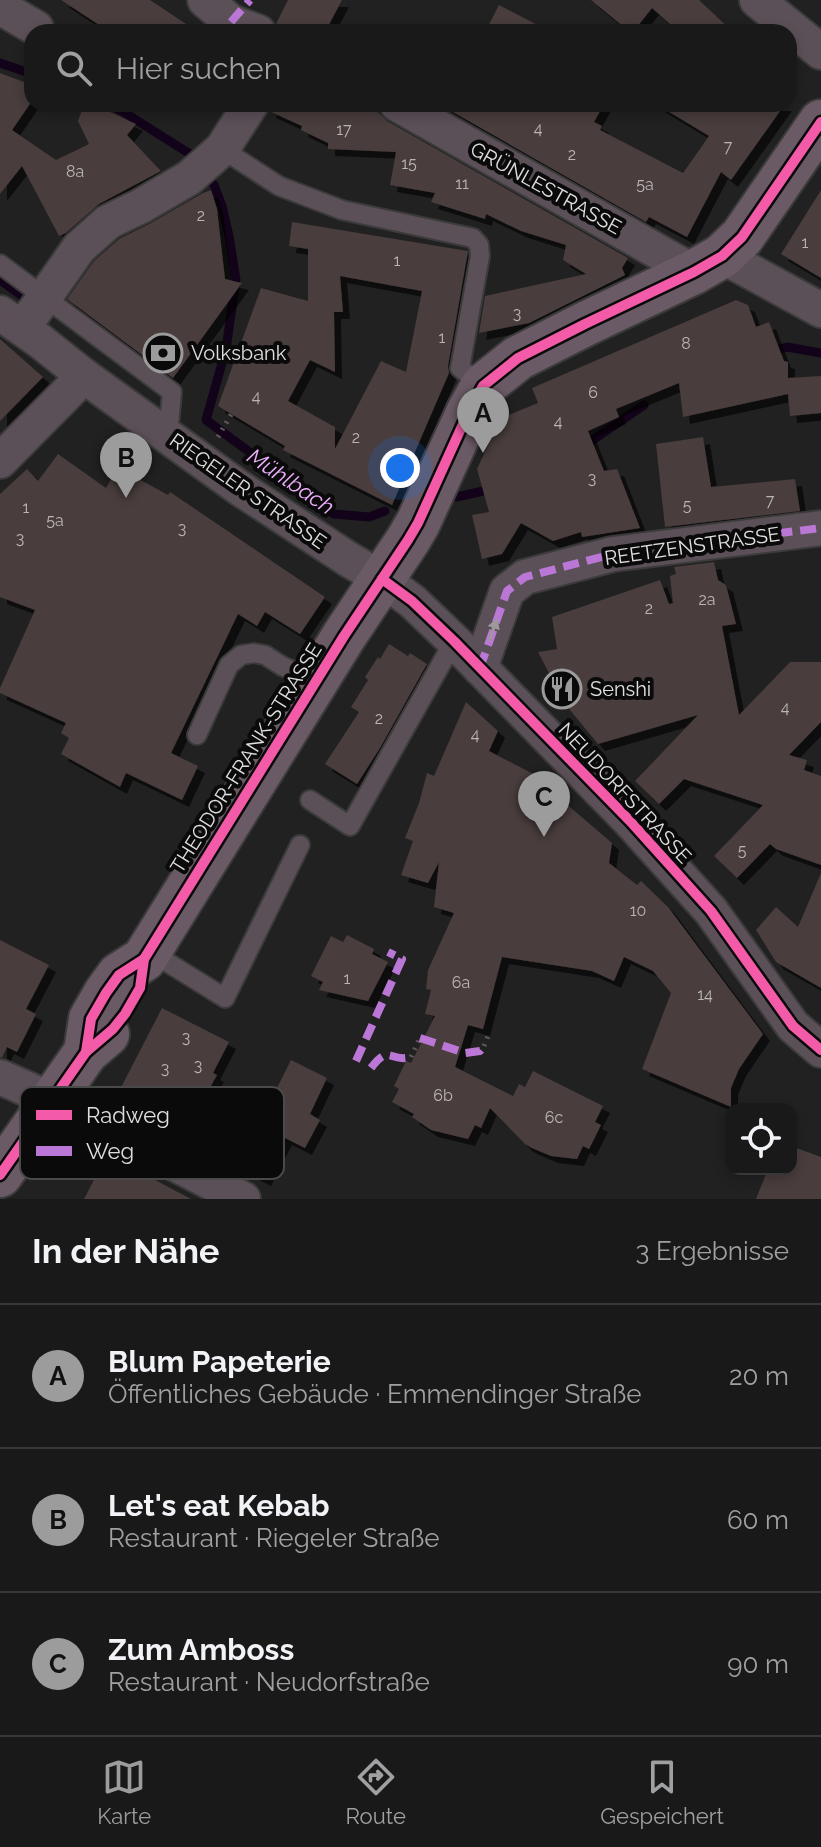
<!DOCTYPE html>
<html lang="de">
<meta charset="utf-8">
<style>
body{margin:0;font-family:Raleway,sans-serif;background:#262626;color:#f1f3f6}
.controls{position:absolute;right:24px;bottom:24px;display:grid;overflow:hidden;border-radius:16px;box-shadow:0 4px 12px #0003}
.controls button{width:72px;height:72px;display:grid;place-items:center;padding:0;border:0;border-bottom:2px solid #373838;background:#191919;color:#f1f3f6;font:40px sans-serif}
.you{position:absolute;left:400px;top:468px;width:28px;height:28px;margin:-20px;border:6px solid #fff;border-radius:50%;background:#1a73e8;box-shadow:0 0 0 12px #1a73e833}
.badge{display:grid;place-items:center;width:52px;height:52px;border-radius:50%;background:#9d9c9c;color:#111;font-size:26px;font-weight:700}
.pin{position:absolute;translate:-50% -66px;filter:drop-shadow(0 2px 4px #0008)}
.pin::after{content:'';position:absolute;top:42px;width:28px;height:24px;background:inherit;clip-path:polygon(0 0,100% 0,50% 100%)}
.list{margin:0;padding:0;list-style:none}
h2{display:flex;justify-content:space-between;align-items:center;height:104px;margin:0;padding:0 32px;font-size:34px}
h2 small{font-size:26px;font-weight:400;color:#9fa0a2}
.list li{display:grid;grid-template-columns:52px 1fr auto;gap:24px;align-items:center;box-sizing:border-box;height:144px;padding:0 32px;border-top:2px solid #373838}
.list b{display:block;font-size:30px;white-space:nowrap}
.list p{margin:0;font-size:26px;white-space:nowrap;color:#9fa0a2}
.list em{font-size:26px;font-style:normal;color:#9fa0a2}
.icon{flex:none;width:44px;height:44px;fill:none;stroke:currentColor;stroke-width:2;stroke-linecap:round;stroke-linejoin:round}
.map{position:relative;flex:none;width:821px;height:1199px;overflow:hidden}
.search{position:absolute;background:#191919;box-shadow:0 4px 12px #0003;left:24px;right:24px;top:24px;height:88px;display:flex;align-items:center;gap:20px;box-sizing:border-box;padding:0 28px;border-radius:24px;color:#9fa0a2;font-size:30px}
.sheet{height:536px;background:#191919}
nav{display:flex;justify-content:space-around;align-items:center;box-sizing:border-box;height:112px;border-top:2px solid #373838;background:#191919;font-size:22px;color:#9fa0a2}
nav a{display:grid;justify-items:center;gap:4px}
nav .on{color:#9d9c9c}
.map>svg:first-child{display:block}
</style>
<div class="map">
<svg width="821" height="1199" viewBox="0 0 821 1199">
<defs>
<filter id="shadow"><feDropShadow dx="7" dy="7" stdDeviation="0" flood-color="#0009"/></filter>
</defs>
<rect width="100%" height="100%" fill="#212121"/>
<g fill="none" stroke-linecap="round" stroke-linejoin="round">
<g stroke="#13031a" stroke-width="9">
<path d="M0 63 32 74"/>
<path d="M107 104 122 111 190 154 214 185 222 206 229 236 236 280 226 349 206 420 334 514 369 517 385 511"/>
<path d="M0 280 32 303"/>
<path d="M770 352 787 347 821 353"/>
<path d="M584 446 644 405"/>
<path d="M457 497 483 491"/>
</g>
</g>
<g fill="#483c3c" fill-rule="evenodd" filter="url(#shadow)">
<path d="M61 0H150L198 32H110Z"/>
<path d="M288 0H342L325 32H278L276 24Z"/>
<path d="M591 0H699L733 32H679L652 8 633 32H630Z"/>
<path d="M499 5 551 32H485Z"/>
<path d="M0 73 32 85V101L12 130 56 160 89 144 78 121 84 104H93L136 124 127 135 161 171 99 204 66 233 59 236 22 166 0 194Z"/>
<path d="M271 104H362L379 113 387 121 628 258 622 268 625 275 529 323 479 333 485 296 586 274 563 260 566 245 521 231 486 214 485 219 431 202 435 193 390 185 396 152 328 149V143L301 130 302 126 269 111Z"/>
<path d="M445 104H604L594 122 602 126 600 130 683 173 709 136 656 104H785L731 180 721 172 687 237 649 217 646 222 444 107Z"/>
<path d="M211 190 217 209 225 279 242 283 173 378 67 299 94 261 119 239 151 223 203 193Z"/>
<path d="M821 190V278L781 254Z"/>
<path d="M292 222 468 251 448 366 449 373 392 505 283 450 285 446 218 406 261 288 308 301V249L289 246ZM340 276 422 291 406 372 381 361 335 449V427L288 401 310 360 335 372 334 312H343Z"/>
<path d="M736 300 748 305 756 327 769 322 784 361 788 362V378L821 376V413L790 416 788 394 683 417 679 383 616 409 619 417 588 431 604 471 617 469 640 528 582 537 581 532 553 541 521 523 502 554 482 559 472 515 489 512 477 469 501 418 538 403 532 388Z"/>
<path d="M0 339 43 377 0 421Z"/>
<path d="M703 437 711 487 795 479 800 511 665 527 656 444Z"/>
<path d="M58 454 106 488 117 467 168 495 170 492 325 597 300 634 265 612 257 626 238 614 171 753 198 766 182 800 126 773 120 787 61 754 69 738 61 733 66 723 0 693V688L35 610 0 597V494L27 469 38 481Z"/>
<path d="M714 562 718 580 726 585 736 624 722 626 739 715 790 662H821V722L789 755 807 760 804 770 821 776V865L776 849 770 844 737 878 714 856 763 805 684 779 659 804 635 781 698 715 598 744 565 704 538 652 557 649 552 617 660 580 669 604 673 603 670 576 676 574 674 567Z"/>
<path d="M389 644 408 656 410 653 427 664 380 748 357 784 325 764 359 712 351 707 368 680 365 677 378 657 380 659Z"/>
<path d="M466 702 498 731 489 751 545 780 543 784 612 843 609 863 637 885 641 881 668 907 763 1034 739 1069 731 1088V1107L642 1069 671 993 653 971 624 957 614 981 592 971 502 957 483 1029 468 1025 455 1067 513 1096 519 1084 525 1087 533 1071 603 1106 595 1122 601 1125 589 1149 583 1146 577 1159 551 1156 532 1148 525 1144 490 1108 481 1128 475 1125 468 1139 431 1130 412 1117 414 1114 392 1102 399 1089 394 1086 406 1061 411 1063 435 1016 425 1014 431 990 426 989 428 970 454 913 434 907 439 862 428 883 401 875 413 841 405 838 419 803 427 773 434 776Z"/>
<path d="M821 873V988L776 962 756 930 776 907 798 927Z"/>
<path d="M347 935 374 949 372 954 388 962 368 1001 319 990 323 982 311 976 331 936 343 942Z"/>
<path d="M0 940 49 965 26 1009 36 1014 17 1052 7 1047 2 1058 0 1057Z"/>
<path d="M162 1008 229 1042 213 1073 217 1075 201 1104H197L183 1133 115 1099Z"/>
<path d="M291 1060 327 1078 310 1114 320 1120 305 1148 285 1138 264 1179 227 1160 262 1090 273 1096Z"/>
<path d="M791 1146 821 1157V1199H756L768 1169H791Z"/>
<path d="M107 1155 144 1174 191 1199H84Z"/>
</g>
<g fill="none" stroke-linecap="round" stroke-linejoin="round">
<defs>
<g id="lane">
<path d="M222 149 279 186 342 210 473 238 479 245 480 256 460 368 483 386"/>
<path d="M0 264 172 392 168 436"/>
<path d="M197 735 229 665 241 655 254 653 265 655 282 666 316 681"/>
<path d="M310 800 350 826 454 641"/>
<path d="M149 951 225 998 300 845"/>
</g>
<g id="street">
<path d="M205 0 231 22 258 32"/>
<path d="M757 0 821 52"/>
<path d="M0 7 36 28"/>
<path d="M397 104 694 272"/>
<path d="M722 256 821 310"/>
<path d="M0 313 40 341 84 376 241 489 348 559 382 579 412 601 454 641 630 821 711 911 793 1026 821 1050"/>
<path d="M21 327 34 312 79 248 108 222 141 206 189 178 222 149 251 104"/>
<path d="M0 461 84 376"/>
<path d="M480 668 507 591 525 577 613 554 821 528"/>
<path d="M0 1077 52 1100 243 1199"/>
</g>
<g id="secondary">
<path d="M86 1052 91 1019 106 993 119 975 144 959 149 951 344 636 408 540 418 523 468 413 483 386 518 358 585 324 694 272 722 256 742 237 821 122"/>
<path d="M0 1175 86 1052 107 1034"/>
</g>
</defs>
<use href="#lane" stroke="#3c3b3b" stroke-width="22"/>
<use href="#street" stroke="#3c3b3b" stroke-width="38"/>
<use href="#secondary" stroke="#3c3b3b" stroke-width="48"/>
<g stroke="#5e575c" stroke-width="5" stroke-dasharray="2 6" stroke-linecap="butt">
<path d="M218 437 232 413"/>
<path d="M484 1046 488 1036"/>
<path d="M411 1057 420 1038"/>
</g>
<use href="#lane" stroke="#5c5058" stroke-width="18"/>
<use href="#street" stroke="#5c5058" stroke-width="34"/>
<use href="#secondary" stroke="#6a5a65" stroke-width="44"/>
<g stroke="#ba77d6" stroke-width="8" stroke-dasharray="16 8" stroke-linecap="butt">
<path d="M231 22 250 0"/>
<path d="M480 668 507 591 525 577 613 554 821 528"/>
<path d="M420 1038 465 1053 480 1051 484 1046"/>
<path d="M356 1061 402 959 388 952"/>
<path d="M371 1068C390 1043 389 1063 411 1057"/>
</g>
<defs>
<g id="cycleway">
<path d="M382 579 412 601 454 641 630 821 711 911 793 1026 821 1050"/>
<path d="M86 1052 91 1019 106 993 119 975 144 959 149 951 344 636 408 540 418 523 468 413 483 386 518 358 585 324 694 272 722 256 742 237 821 122"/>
<path d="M0 1175 86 1052 113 1029 125 1014 140 988 144 959"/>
</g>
</defs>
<use href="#cycleway" stroke="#0b0a0a" stroke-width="15"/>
<use href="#cycleway" stroke="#f35aa7" stroke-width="10"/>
</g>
<defs><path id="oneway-solid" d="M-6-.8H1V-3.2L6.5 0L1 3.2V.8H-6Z" transform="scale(2)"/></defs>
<use fill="#9e979b" href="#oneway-solid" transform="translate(493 630) rotate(-70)"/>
<defs>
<symbol id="bank-ring" viewBox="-11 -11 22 22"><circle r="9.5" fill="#0b0a0a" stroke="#9d9c9c" stroke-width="1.5"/><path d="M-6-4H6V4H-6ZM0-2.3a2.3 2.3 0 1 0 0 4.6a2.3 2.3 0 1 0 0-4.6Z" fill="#9d9c9c"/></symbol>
<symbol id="restaurant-ring" viewBox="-11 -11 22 22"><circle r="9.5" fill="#0b0a0a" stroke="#9d9c9c" stroke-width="1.5"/><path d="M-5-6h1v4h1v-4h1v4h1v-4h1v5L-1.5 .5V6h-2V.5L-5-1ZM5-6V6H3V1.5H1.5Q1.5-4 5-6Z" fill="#9d9c9c"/></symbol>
</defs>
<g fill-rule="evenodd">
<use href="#bank-ring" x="141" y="331" width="44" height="44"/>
<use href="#restaurant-ring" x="540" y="667" width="44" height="44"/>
</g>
<g text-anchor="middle" stroke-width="8" stroke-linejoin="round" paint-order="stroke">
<g font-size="16" fill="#bab6b6">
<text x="538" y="134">4</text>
<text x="344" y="135">17</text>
<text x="728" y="152">7</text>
<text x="572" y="160">2</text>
<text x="409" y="169">15</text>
<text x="75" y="177">8a</text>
<text x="462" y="189">11</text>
<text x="645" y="190">5a</text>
<text x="201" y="221">2</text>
<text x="805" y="248">1</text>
<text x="397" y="266">1</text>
<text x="517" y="319">3</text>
<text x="442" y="343">1</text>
<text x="686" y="349">8</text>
<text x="593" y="398">6</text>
<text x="256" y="402">4</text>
<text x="558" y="427">4</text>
<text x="356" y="443">2</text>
<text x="592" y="484">3</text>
<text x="770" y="506">7</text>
<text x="687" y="511">5</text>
<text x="26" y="513">1</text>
<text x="55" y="526">5a</text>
<text x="182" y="534">3</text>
<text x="20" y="544">3</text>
<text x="707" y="605">2a</text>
<text x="649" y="614">2</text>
<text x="785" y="713">4</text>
<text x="379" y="724">2</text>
<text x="475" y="740">4</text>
<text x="742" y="856">5</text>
<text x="638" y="916">10</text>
<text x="347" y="984">1</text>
<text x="461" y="988">6a</text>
<text x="705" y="1000">14</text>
<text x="186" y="1043">3</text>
<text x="198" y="1071">3</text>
<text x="165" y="1074">3</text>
<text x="443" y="1101">6b</text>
<text x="554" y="1123">6c</text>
</g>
<g font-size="20" fill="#e0dede" stroke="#0b0a0a">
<text transform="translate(546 188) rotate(29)" y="7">GRÜNLESTRASSE</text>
<text transform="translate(248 491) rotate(35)" y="7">RIEGELER STRASSE</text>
<text transform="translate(692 546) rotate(-8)" y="7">REETZENSTRASSE</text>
<text transform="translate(246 758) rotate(-58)" y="7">THEODOR-FRANK-STRASSE</text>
<text transform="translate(625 793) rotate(47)" y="7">NEUDORFSTRASSE</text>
</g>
<g font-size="20" fill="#e0dede" stroke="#0b0a0a" text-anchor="start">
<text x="191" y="360">Volksbank</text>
<text x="590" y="696">Senshi</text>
</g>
<g font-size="22" font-style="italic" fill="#ecadfd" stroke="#0b0a0a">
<text transform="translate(291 481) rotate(34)" y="8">Mühlbach</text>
</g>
</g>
<rect x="20" y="1087" width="264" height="92" rx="12" fill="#0b0a0a" stroke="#4b4a4a" stroke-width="2"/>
<rect x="36" y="1110" width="36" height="10" fill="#f35aa7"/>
<rect x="36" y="1146" width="36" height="10" fill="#ba77d6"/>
<g font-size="22" fill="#e0dede">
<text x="86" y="1123">Radweg</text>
<text x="86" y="1159">Weg</text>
</g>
</svg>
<div class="controls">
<button><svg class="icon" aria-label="locate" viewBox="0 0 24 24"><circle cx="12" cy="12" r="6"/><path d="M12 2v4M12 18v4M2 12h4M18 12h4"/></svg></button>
</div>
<div class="you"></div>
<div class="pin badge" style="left:483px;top:453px">A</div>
<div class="pin badge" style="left:126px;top:498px">B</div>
<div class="pin badge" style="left:544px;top:837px">C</div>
<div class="search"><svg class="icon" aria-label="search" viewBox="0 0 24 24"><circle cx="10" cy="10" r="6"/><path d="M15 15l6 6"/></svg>Hier suchen</div>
</div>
<section class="sheet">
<h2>In der Nähe<small>3 Ergebnisse</small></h2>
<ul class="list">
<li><span class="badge">A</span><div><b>Blum Papeterie</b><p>Öffentliches Gebäude · Emmendinger Straße</p></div><em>20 m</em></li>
<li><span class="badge">B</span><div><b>Let's eat Kebab</b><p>Restaurant · Riegeler Straße</p></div><em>60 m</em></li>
<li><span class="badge">C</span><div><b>Zum Amboss</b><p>Restaurant · Neudorfstraße</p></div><em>90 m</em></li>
</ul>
</section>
<nav>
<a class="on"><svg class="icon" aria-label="map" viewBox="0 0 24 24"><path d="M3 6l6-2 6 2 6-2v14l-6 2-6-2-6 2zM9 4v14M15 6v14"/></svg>Karte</a>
<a><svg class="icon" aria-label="directions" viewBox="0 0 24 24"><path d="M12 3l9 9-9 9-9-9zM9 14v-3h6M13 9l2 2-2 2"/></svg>Route</a>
<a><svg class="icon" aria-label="saved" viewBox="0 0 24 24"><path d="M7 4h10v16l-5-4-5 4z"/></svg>Gespeichert</a>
</nav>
